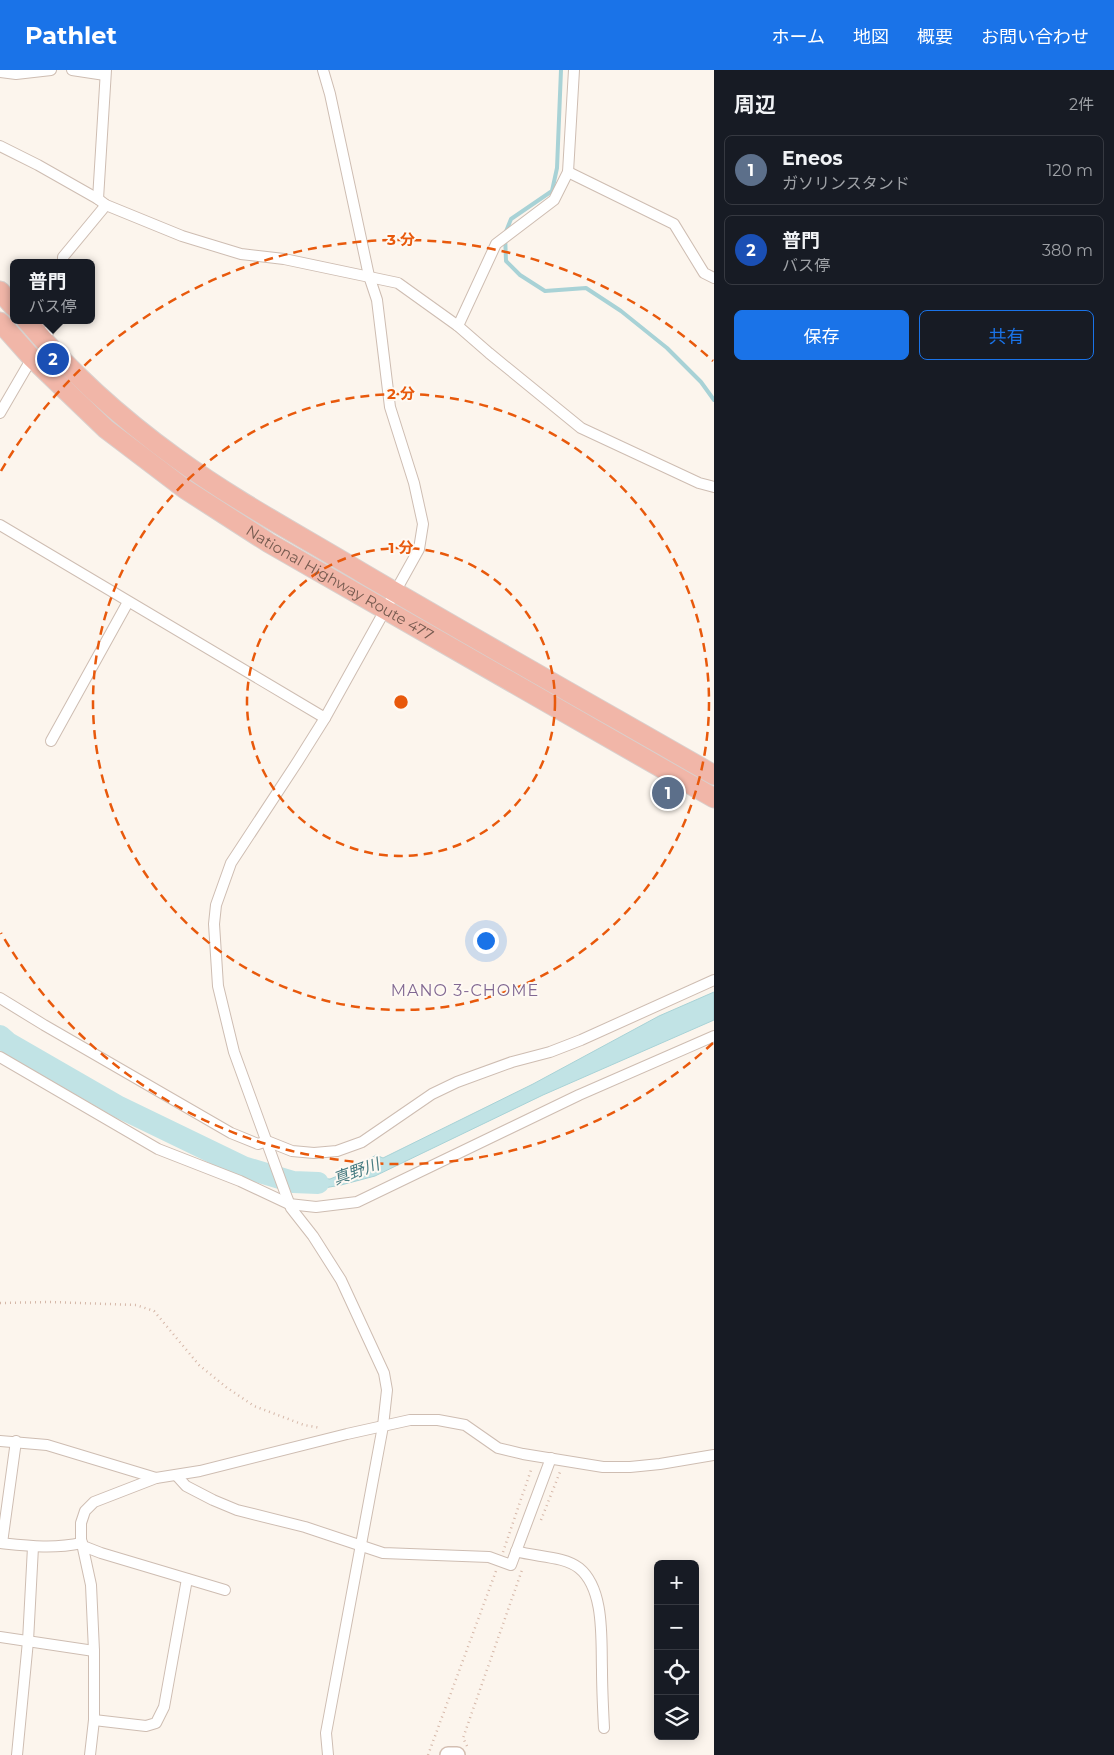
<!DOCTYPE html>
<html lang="ja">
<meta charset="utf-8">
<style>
body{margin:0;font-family:Montserrat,"Noto Sans JP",sans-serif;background:#242831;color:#f1f3f6}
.controls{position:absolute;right:15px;bottom:15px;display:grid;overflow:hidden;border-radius:8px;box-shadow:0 2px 12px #0003}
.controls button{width:45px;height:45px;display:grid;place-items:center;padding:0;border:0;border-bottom:1px solid #363941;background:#171b24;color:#f1f3f6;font:25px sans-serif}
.you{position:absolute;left:485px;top:870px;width:18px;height:18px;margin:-12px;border:4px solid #fff;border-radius:50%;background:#1a73e8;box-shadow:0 0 0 8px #1a73e833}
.badge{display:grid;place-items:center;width:32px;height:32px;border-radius:50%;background:#1a73e8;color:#fff;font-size:16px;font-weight:700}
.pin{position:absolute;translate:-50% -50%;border:2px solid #fff;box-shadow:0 1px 5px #0006}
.popup{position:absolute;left:10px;top:189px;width:85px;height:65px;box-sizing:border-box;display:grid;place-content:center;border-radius:8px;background:#171b24;filter:drop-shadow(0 1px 4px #0005);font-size:16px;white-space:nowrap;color:#9ea1a6}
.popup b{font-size:19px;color:#f1f3f6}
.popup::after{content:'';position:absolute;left:50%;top:100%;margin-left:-10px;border:10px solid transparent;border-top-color:#171b24}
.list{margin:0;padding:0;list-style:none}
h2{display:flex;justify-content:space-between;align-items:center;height:65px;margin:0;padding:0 20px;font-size:21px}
h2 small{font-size:16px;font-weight:400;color:#9ea1a6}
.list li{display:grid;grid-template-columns:32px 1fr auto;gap:15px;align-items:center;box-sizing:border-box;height:70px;margin:0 10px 10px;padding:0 10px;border:1px solid #363941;border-radius:8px}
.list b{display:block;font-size:19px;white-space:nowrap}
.list p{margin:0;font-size:16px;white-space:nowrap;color:#9ea1a6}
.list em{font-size:16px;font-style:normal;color:#9ea1a6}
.actions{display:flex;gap:10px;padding:15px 20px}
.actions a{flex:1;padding:11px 0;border:1px solid #1a73e8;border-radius:8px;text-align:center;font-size:18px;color:#1a73e8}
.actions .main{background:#1a73e8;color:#fff}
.icon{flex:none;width:28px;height:28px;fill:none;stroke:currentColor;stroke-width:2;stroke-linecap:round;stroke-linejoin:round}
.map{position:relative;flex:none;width:714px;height:1685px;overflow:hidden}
header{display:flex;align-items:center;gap:30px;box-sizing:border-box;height:70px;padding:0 25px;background:#1a73e8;color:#fff}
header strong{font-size:24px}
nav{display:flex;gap:28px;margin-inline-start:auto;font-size:18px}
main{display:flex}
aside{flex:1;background:#171b24}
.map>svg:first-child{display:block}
</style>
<header>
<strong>Pathlet</strong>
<nav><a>ホーム</a><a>地図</a><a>概要</a><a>お問い合わせ</a></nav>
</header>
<main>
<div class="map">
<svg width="714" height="1685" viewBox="0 0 714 1685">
<rect width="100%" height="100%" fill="#fcf5ed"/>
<path fill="#c1e3e5" stroke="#a8d2d6" d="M714 922V950L543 1025 375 1106 341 1115 324 1118 290 1115 288 1107 330 1109 350 1101 376 1085 383 1088 533 1014 659 946Z"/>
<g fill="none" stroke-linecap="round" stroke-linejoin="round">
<path stroke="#a8d2d6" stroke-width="4" d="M561 0 557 98 552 121 511 149 505 164 506 191 520 205 545 221 586 218 621 241 667 278 701 312 714 330"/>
<path stroke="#c1e3e5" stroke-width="22" d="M0 966 8 973 119 1037 243 1097 293 1112 318 1113"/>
<defs>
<g id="street">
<path d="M72 0 105 5"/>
<path d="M323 0 330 24 369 206 377 230 390 337 414 413 423 454 419 479 325 648 298 691 231 793 216 835 214 854 218 916 234 982 286 1125 291 1138 313 1166 341 1210 384 1303 387 1320 383 1356 326 1663 328 1685"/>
<path d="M0 2 16 4 51 0"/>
<path d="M0 76 38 95 98 129 106 135 182 166 241 184 284 189 398 213 458 256 489 283 581 358 699 413 714 417"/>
<path d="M568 102 674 154 704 203 714 208"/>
<path d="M98 129 106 0"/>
<path d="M63 193V187L106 135"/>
<path d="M458 256 496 174 554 130 568 102 574 0"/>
<path d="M43 270 56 250"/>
<path d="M0 343 32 288"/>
<path d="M0 455 325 648"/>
<path d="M51 671 128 532"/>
<path d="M0 928 44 955 231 1063 258 1074 267 1071 292 1081 314 1083 337 1081 362 1072 432 1024 457 1012 512 992 550 982 581 970 714 910"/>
<path d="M0 987 158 1079 240 1111 289 1134 316 1137 357 1132 579 1025 714 966"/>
<path d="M0 1371 47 1375 156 1408"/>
<path d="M176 1405 186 1416 213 1430 237 1440 305 1457 383 1483 489 1487 511 1495 551 1388"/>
<path d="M0 1473C29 1476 53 1479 82 1473"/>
<path d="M2 1473 16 1371"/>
<path d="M83 1476 101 1483 225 1520"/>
<path d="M516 1481C535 1487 564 1486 579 1498 605 1519 601 1570 602 1600 602 1619 603 1638 604 1658"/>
<path d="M0 1567 94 1581"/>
<path d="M94 1650 146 1656 156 1653 164 1637 187 1509"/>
<path d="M17 1685 28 1571 33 1477"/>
<path d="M90 1685 94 1650V1581L91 1515 81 1469V1453L85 1441 94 1432 156 1408 200 1401 347 1364 410 1350H438L465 1355 498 1378 523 1384 603 1397H630L660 1394 714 1385"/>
</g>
<path id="secondary" d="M448 1685H457"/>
<g id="highway">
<path d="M0 221 14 237"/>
<path d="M26 250C68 300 122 349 176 388 235 431 301 466 364 504 480 572 597 638 714 705"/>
<path id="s1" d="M0 252 32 288 106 359 185 419 269 473 714 728"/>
</g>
</defs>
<use href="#street" stroke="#cebdb2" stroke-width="12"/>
<use href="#secondary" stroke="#d4bfb2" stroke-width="18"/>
<use href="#highway" stroke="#d9d1ce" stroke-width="21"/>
<g stroke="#d5b7a8" stroke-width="2.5" stroke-dasharray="1 4" stroke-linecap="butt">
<path d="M0 1233 51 1232 136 1235 154 1241 199 1295 226 1317 254 1336 304 1355 321 1358"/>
<path d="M541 1450 560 1402"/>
<path d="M503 1482 532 1397"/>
<path d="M467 1676 463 1668 522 1500"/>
<path d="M428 1685 496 1501"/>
</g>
<use href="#street" stroke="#fff" stroke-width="10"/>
<use href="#secondary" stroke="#fff" stroke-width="15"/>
<use href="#highway" stroke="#f1b6a8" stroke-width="19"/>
</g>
<g fill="none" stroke="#e8590c" stroke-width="2.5" stroke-dasharray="9 6">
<circle cx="401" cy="632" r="154"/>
<circle cx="401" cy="632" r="308"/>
<path d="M713 973A462 462 0 0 1 1 863M1 401A462 462 0 0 1 713 291"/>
</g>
<g text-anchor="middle" stroke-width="4" stroke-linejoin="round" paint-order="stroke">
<g font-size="15" fill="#775b50" stroke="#fef9f3">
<text dy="5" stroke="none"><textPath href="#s1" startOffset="431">National Highway Route 477</textPath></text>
</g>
<g font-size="16" letter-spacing="1" fill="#816892" stroke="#fef9f3">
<text x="465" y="926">MANO 3-CHOME</text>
</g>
<g font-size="16" font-style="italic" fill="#477b81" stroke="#fef9f3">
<text transform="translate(356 1101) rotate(-20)" y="6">真野川</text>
</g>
</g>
<circle cx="401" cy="632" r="8" fill="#e8590c" stroke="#fef9f3" stroke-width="2.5"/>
<g font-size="15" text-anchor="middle" font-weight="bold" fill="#e8590c" stroke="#fef9f3" stroke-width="4" stroke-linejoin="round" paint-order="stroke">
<text x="401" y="175">3 分</text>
<text x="401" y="329">2 分</text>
<text x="401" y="483">1 分</text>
</g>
</svg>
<div class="controls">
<button>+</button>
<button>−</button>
<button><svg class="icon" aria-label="locate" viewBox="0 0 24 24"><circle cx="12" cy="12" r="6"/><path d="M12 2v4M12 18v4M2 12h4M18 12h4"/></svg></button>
<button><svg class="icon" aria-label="layers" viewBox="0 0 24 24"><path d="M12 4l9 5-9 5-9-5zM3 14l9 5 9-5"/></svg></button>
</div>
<div class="you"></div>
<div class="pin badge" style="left:668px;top:723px;background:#5c6f8a">1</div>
<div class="pin badge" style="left:53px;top:289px;background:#1a4fb4">2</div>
<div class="popup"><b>普門</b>バス停</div>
</div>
<aside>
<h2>周辺<small>2件</small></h2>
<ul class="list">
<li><span class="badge" style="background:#5c6f8a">1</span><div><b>Eneos</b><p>ガソリンスタンド</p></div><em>120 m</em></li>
<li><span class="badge" style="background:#1a4fb4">2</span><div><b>普門</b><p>バス停</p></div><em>380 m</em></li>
</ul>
<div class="actions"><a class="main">保存</a><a>共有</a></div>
</aside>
</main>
